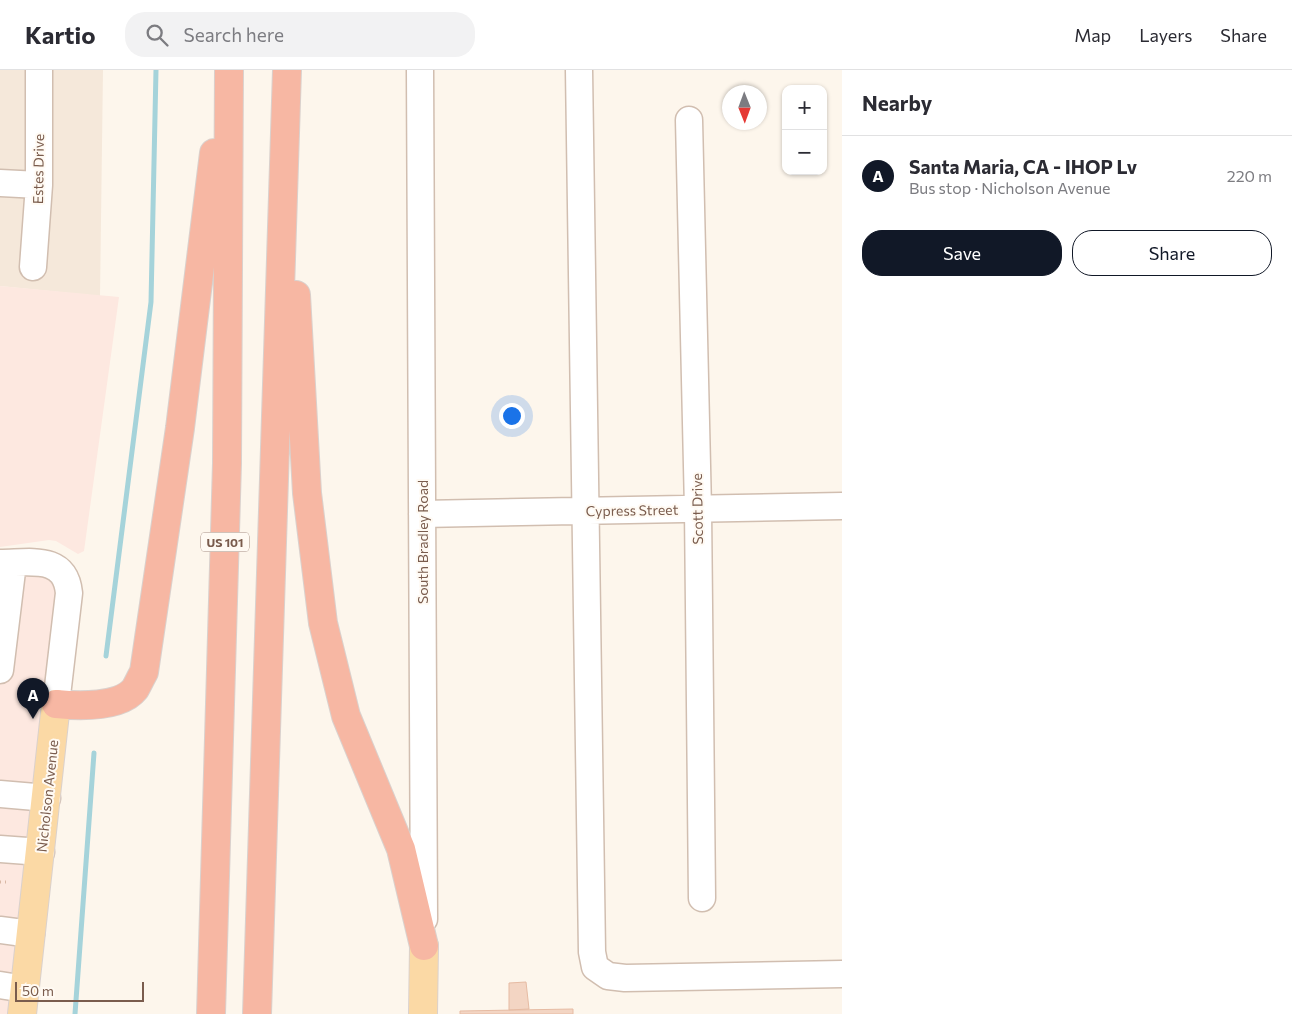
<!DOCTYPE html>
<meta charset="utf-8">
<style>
:root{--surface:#fff;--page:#f2f2f3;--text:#2b2b33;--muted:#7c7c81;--line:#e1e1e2;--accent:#111827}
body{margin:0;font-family:Commissioner,sans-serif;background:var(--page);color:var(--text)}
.controls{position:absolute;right:15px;top:15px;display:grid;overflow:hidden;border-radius:10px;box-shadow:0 1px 4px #0004}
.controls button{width:45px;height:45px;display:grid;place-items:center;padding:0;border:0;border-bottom:1px solid var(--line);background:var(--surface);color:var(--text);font:25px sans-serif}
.compass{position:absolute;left:722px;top:15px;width:45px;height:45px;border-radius:50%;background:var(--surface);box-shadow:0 1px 4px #0004;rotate:179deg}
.scale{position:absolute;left:15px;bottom:12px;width:129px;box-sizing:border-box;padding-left:5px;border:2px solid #7a5c4d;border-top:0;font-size:14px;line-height:18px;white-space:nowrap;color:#7a5c4d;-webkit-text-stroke:4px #fffaf3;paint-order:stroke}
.you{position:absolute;left:511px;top:345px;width:18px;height:18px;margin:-12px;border:4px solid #fff;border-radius:50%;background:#1a73e8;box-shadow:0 0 0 8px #1a73e833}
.badge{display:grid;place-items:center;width:32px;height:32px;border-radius:50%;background:var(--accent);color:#fff;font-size:16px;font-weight:700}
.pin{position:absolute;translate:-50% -41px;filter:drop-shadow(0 1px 2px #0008)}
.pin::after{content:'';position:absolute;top:26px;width:18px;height:15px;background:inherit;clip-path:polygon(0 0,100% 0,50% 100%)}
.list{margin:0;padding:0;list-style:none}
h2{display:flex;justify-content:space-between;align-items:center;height:65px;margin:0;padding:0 20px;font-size:21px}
h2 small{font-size:16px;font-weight:400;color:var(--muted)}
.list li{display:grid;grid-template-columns:32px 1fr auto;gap:15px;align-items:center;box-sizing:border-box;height:80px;padding:0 20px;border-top:1px solid var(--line)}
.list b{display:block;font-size:19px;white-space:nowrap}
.list p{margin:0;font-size:16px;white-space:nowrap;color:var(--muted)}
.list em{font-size:16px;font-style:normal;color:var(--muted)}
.actions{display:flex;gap:10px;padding:15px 20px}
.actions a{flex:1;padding:11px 0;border:1px solid var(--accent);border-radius:20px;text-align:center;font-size:18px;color:var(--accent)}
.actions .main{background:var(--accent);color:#fff}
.icon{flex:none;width:28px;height:28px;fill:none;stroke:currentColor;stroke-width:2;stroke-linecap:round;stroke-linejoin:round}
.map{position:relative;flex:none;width:842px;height:944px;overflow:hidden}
header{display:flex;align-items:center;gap:30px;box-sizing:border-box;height:70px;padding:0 25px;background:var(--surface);border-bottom:1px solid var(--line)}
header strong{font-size:24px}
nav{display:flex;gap:28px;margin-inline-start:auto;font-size:18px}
.search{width:350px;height:45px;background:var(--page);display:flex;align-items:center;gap:12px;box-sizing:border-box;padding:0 18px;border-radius:20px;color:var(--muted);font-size:19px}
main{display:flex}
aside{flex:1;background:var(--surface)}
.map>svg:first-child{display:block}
.residential{fill:#f5e8da}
.commercial{fill:#fde8e0}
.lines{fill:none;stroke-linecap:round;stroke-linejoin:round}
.stream{stroke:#a5d3da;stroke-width:5}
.building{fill:#f3d5c3;stroke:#e6bba3}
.minor-casing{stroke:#d1beb0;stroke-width:29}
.major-casing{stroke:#dad1cd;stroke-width:30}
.highway-casing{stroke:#dad1cd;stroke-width:30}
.path{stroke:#d9b8a5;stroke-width:3;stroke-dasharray:1 4;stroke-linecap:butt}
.minor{stroke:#fff;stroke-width:26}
.major{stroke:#fbd9a5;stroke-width:28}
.highway{stroke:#f7b7a3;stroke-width:28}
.labels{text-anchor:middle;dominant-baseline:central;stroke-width:4;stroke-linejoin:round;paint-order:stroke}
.shield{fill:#fffaf3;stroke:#a28b7f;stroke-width:1}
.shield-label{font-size:12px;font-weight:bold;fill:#7a5c4d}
.street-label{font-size:14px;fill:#7a5c4d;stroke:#fffaf3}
</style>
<header>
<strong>Kartio</strong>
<div class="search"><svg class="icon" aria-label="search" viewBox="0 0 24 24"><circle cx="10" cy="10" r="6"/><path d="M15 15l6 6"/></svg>Search here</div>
<nav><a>Map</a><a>Layers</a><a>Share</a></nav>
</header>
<main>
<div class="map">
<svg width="842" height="944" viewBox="0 0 842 944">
<rect width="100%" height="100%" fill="#fdf6ec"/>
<path class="residential" d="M0 0H103L100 226 0 216Z"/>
<path class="commercial" d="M0 216 119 227 84 481 78 484 56 471 49 470 0 477Z
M44 504 55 511 56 526 20 944H0V506Z"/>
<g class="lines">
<path class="stream" d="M106 586 151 232 156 0
M75 944 94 683"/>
</g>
<path class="building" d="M526 912 529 939 509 940V913Z
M573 939V944H460V941Z"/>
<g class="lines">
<defs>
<path id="minor" d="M420 0 424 849
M579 0 592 882 595 897 608 906 625 908 842 904
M689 50 698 439 702 828
M0 113 39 115
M33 197 39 115V0
M422 444 842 436
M0 493C30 493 65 484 69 523L56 634
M0 600 13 493
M0 724 47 728
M0 779 41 782
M0 860 31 864
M0 915 25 919"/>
<path id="major" d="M22 944 56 634
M423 944 424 876"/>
<path id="highway" d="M296 225 307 423 323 553 346 646 401 779 424 876
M56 634C77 636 120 638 135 619 138 614 141 607 144 602L180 358 214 83
M211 944 227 393 229 0
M257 944 287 0"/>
</defs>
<use href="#minor" class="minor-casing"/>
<use href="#major" class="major-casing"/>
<use href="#highway" class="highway-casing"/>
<path class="path" d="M0 812H9"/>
<use href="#minor" class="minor"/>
<use href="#major" class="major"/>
<use href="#highway" class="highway"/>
</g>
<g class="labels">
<rect class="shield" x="201" y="462.5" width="48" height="19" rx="4"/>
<g class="shield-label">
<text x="225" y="472">US 101</text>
</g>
<g class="street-label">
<text transform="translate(38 99) rotate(-89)">Estes Drive</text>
<text transform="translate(697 439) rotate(-91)">Scott Drive</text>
<text transform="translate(632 440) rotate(-1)">Cypress Street</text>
<text transform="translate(422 472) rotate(-90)">South Bradley Road</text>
<text transform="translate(47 726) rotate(-84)">Nicholson Avenue</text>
</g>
</g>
</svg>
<div class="controls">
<button>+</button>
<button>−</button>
</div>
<svg class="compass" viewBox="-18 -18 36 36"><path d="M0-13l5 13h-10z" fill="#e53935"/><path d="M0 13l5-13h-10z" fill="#7c7c81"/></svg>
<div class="scale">50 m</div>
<div class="you"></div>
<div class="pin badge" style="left:33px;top:649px">A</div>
</div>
<aside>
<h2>Nearby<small></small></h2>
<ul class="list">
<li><span class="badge">A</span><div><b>Santa Maria, CA - IHOP Lv</b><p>Bus stop · Nicholson Avenue</p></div><em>220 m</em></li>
</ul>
<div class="actions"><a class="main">Save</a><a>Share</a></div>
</aside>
</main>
